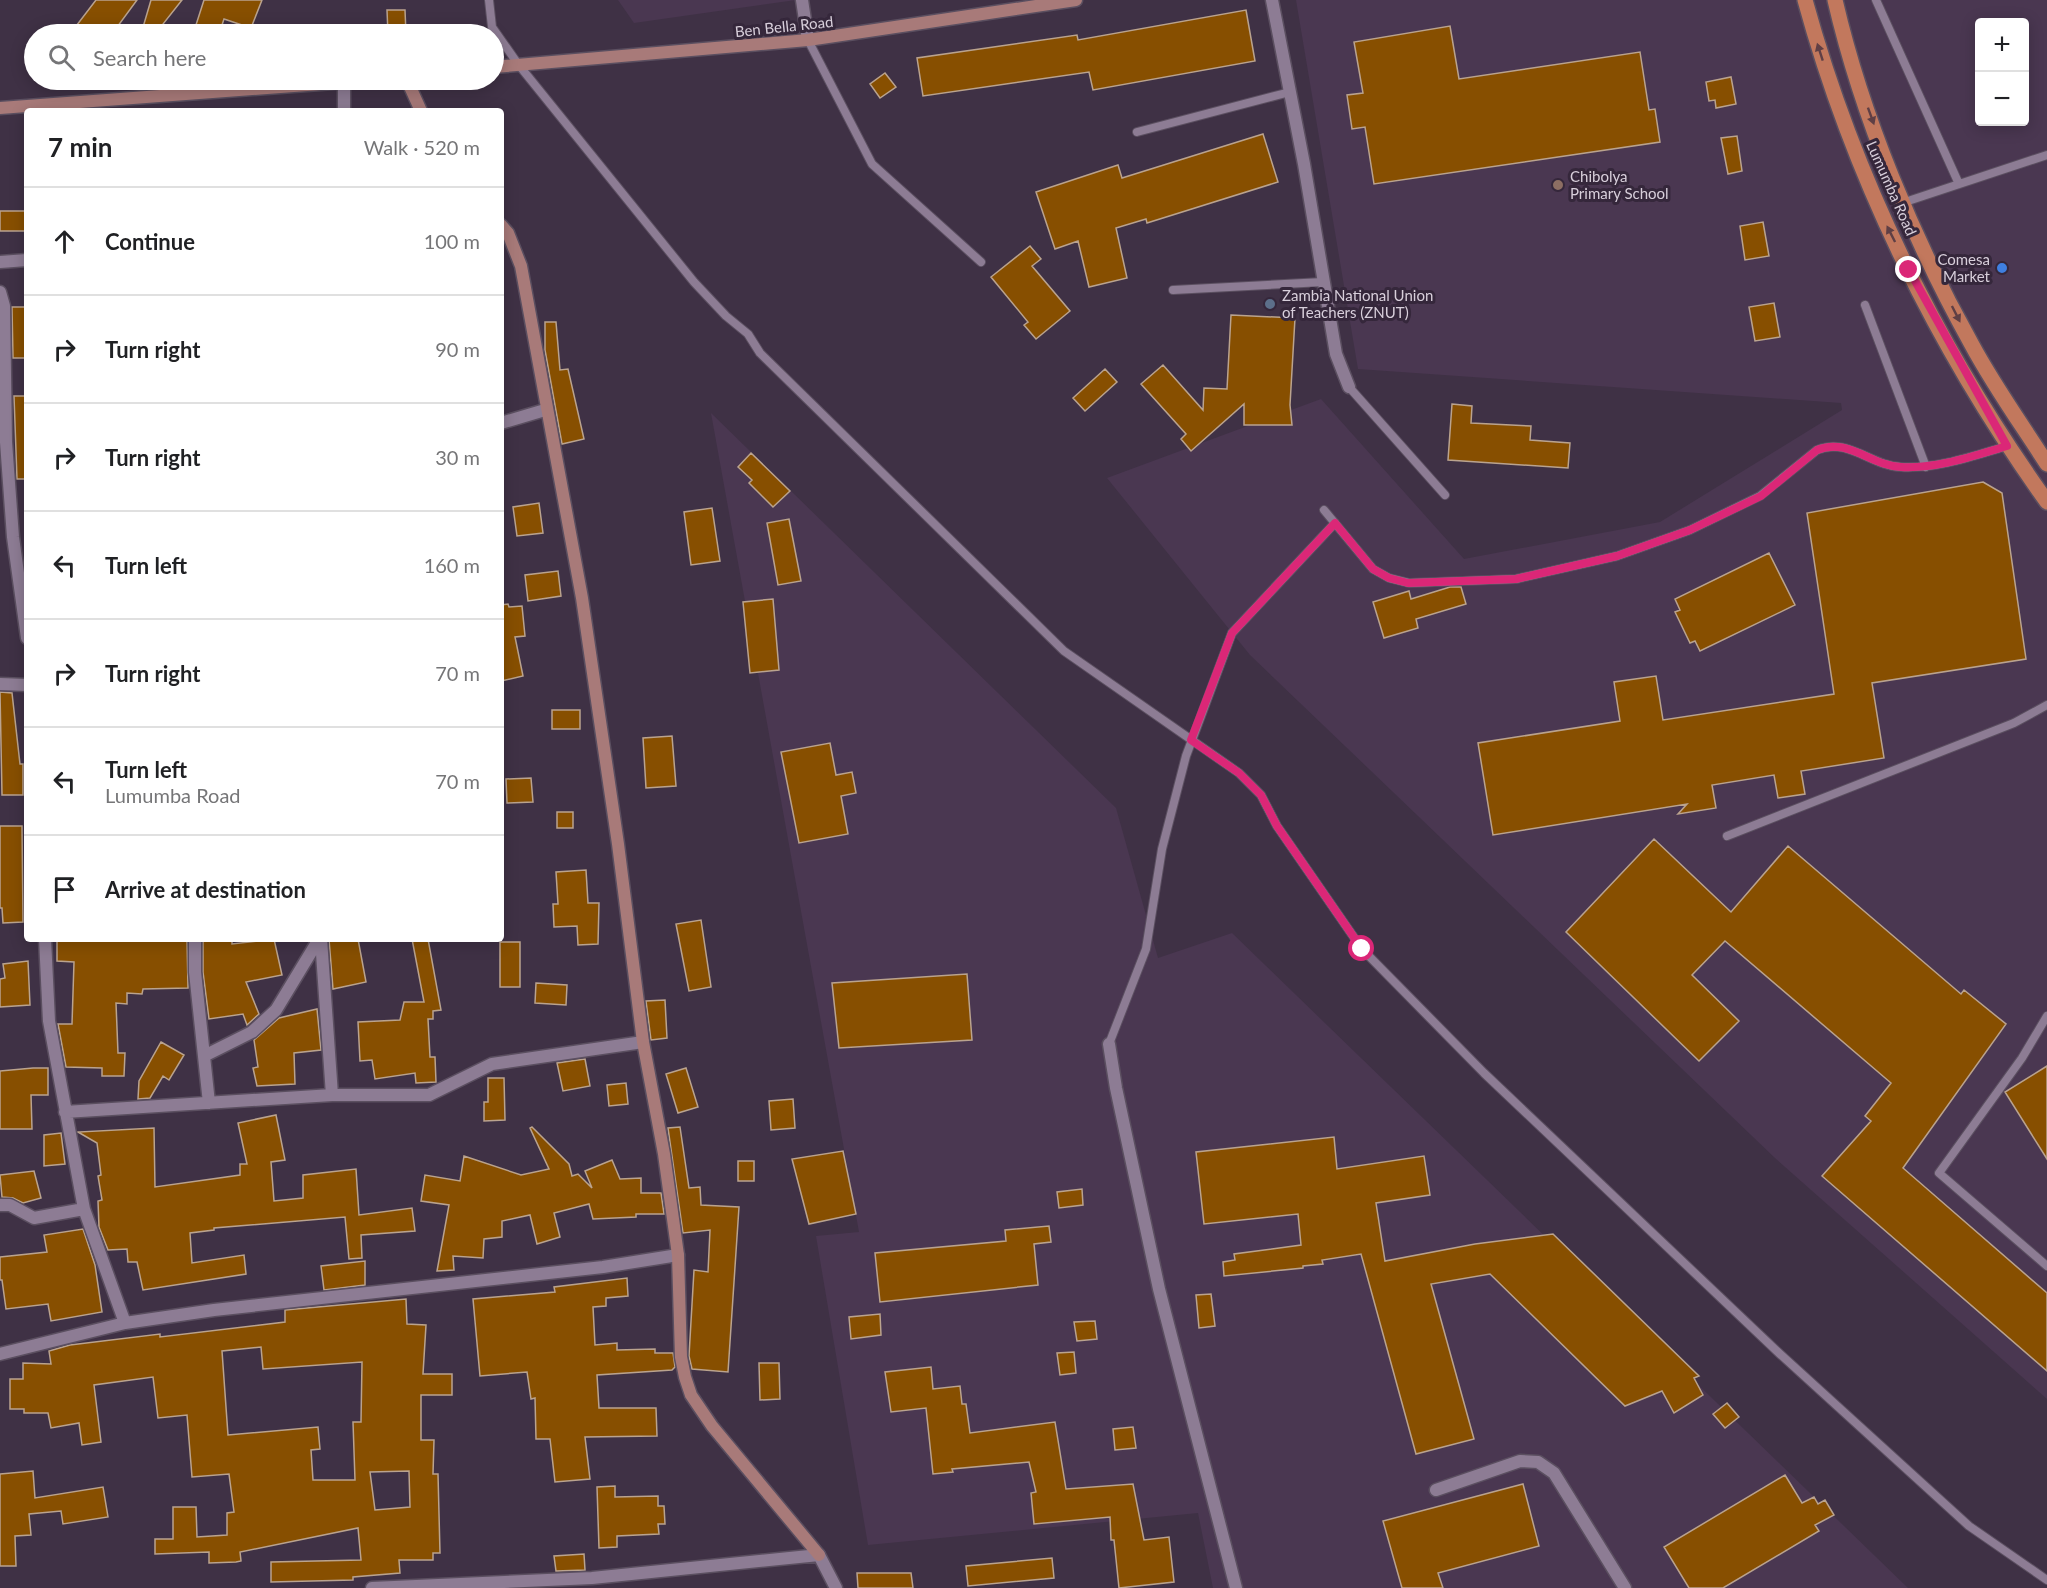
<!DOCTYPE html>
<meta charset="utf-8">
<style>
:root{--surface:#fff;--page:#f2f2f2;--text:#202124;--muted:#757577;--line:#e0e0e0}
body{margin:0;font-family:Lato,sans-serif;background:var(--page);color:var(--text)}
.controls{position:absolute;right:18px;top:18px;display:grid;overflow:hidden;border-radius:6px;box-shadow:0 3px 15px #0003}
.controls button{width:54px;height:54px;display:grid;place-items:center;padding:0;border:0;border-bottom:2px solid var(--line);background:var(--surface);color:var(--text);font:30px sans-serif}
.stop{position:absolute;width:18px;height:18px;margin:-14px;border:4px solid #db2777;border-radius:50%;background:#fff}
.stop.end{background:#db2777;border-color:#fff;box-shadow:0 2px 6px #0008}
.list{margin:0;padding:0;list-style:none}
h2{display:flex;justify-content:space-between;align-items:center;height:78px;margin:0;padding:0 24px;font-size:26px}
h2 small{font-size:20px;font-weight:400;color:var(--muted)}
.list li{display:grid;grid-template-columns:39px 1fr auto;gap:18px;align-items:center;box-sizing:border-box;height:108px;padding:0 24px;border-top:2px solid var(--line)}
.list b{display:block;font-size:22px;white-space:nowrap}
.list p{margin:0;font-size:20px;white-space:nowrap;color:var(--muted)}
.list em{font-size:20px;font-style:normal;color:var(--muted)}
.icon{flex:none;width:33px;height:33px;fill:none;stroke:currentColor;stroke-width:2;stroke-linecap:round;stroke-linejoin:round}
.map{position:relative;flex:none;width:2047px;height:1588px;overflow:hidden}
.search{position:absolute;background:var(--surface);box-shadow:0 3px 15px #0003;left:24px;top:24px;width:480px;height:66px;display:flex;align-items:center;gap:15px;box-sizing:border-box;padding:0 21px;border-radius:33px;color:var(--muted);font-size:22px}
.panel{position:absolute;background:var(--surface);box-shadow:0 3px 15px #0003;left:24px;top:108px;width:480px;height:834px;border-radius:6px}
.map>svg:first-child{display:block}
.built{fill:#4a3751;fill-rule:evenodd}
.building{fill:#874f00;stroke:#baa38e;stroke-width:1.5;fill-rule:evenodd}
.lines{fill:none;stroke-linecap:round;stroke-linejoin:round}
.lane-casing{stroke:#5b4f60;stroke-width:10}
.street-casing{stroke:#5b4f60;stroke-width:15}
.secondary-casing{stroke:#5b4f60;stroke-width:15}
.primary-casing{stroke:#5b4f60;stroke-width:18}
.lane{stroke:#8d7c94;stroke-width:8}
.street{stroke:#8d7c94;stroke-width:12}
.secondary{stroke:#a87a79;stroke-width:12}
.primary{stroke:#c2785d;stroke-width:15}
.oneway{fill:#5f3f45}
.route{stroke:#db2777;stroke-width:8}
.education-dot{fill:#8d6e63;stroke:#35273b;stroke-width:2}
.shop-dot{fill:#3f7fe0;stroke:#35273b;stroke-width:2}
.service-dot{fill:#5c6f8a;stroke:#35273b;stroke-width:2}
.labels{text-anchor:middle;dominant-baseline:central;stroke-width:6;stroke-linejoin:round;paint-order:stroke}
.street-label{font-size:15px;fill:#d8cfdb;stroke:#35273b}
.poi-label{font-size:15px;fill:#d8cfdb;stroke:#35273b;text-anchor:start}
</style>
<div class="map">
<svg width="2047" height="1588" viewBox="0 0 2047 1588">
<rect width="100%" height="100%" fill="#3f3145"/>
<path class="built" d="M618 0H796L634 23Z
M1296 0H2047V1399L1775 1158 1250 655 1107 478 1321 399 1464 559 1660 522 1842 410 1841 403 1358 369ZM1980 22H2024V122H1980Z
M711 413 1116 808 1158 958 1232 933 1908 1588H1213L1198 1513 868 1545 816 1236 859 1232Z"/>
<path class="building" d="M96 0H137L112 34H70Z
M151 0H182L163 24 160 34H141Z
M204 0H262L251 28 224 19 219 34 195 28Z
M387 10H405L406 34H388Z
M1246 10 1255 61 1093 90 1089 72 923 96 917 58 1077 35 1078 40Z
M1450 26 1459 79 1640 52 1649 110 1655 109 1660 142 1374 184 1365 127 1352 129 1347 95 1363 93 1354 42Z
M885 73 896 87 880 98 870 84Z
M1731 77 1736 104 1716 108 1715 100 1709 101 1706 82Z
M1263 134 1278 182 1147 223 1146 219 1116 228 1127 278 1089 287 1078 241 1055 249 1036 192 1118 165 1122 178Z
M1737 136 1742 171 1728 174 1721 138Z
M0 211H27V231H0Z
M1763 222 1769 256 1745 260 1740 226Z
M1030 246 1041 259 1032 266 1070 311 1036 339 1024 325 1028 322 991 277Z
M1774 303 1780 337 1755 341 1749 307Z
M12 307H27V358H13Z
M1231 315 1295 318 1290 405 1292 425H1244V404L1191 451 1181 439 1186 434 1141 384 1163 365 1203 410 1204 388 1227 389Z
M545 322H556L560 370 568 369 584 439 562 444 545 350Z
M1105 369 1117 382 1085 411 1073 398Z
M14 396H27V479H17Z
M1452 404 1472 406 1471 423 1531 426 1530 440 1570 443 1568 468 1448 460Z
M751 453 790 491 773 507 749 483 752 480 738 467Z
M1983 482 2002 493 2026 659 1872 683 1884 758 1801 771 1805 794 1778 798 1774 775 1712 785 1716 808 1678 814 1687 804 1493 835 1478 743 1620 721 1614 682 1656 676 1663 720 1834 694 1807 513Z
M539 503 543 533 517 536 513 507Z
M712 508 720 561 691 565 684 512Z
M789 519 801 581 778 585 767 523Z
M1769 553 1795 605 1700 651 1695 641 1690 643 1675 612 1680 610 1675 599Z
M558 571 561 596 528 601 525 575Z
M1450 587H1461L1466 604 1416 619 1418 628 1384 638 1373 602 1409 591 1411 599Z
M773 599 779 670 750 673 743 602Z
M508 604 509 607 522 606 525 636 515 637 523 676 501 681V605Z
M0 692 12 693 20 764H23V795H2Z
M552 710H580V729H552Z
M672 736 676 786 646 788 643 738Z
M830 743 836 775 852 772 856 793 841 796 848 834 799 843 781 752Z
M531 778 533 802 507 803 506 779Z
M557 812H573V828H557Z
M0 826H22L23 922 3 923 2 908H0Z
M1654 839 1731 912 1788 846 1961 994 1964 990 2006 1024 1903 1168 2047 1293V1371L1822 1176 1871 1121 1865 1116 1891 1083 1725 941 1692 975 1739 1021 1699 1061 1566 932Z
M586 870 588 903H599L598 944 578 945 577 926 554 927 553 904H558L556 872Z
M701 920 711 987 689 991 676 924Z
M187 939 188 988 143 989 142 994 127 993V1004L116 1003 118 1053H125L124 1076H102V1068L66 1067 58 1024H72L74 962 57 961V940Z
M203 939H232V944L274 939 282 975 246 982 259 1014 247 1025 243 1014 209 1019 203 972Z
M329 939H358L366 982 333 989Z
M412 939H428L441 1010 433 1011V1019H428L430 1057H435L436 1082 416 1083 415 1073 375 1079 372 1060 360 1061 358 1022 400 1020 404 1002H424Z
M500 942H520V987H500Z
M28 961 30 1005 0 1007V979L5 978 3 964Z
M967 974 972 1040 839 1048 832 983Z
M536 983 567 985 566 1005 535 1003Z
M665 1000 667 1038 651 1040 646 1001Z
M317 1009 321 1050 294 1053 295 1084 257 1086 253 1068 258 1067 254 1040 279 1018Z
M161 1042 184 1055 169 1080 163 1076 150 1098 138 1099 139 1081Z
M585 1059 590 1086 563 1091 557 1063Z
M2047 1066V1159L2005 1092Z
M33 1068H48V1095H31L32 1129H0V1071Z
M686 1068 698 1107 678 1113 666 1074Z
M488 1078H504L505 1120 484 1121V1102H488Z
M626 1083 628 1104 609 1106 607 1085Z
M793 1099 795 1128 771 1130 769 1101Z
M276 1115 285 1160 271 1162 274 1201 303 1198V1175L356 1169 359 1215 412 1208 415 1231 361 1235 362 1258 349 1259 345 1217 214 1228V1230L190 1233 192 1263 244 1255 246 1274 143 1290 137 1262H128L127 1249 108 1250 99 1227 98 1201 102 1200 98 1176 101 1175 97 1143 78 1132 154 1128 155 1187 240 1175V1164H247L238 1123Z
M532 1127 569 1164 572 1176 578 1174 592 1188 585 1171 612 1160 620 1179 641 1178V1193H661L664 1214H636V1217L593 1219 589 1204 554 1213 560 1237 537 1244 530 1215 502 1221V1237L484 1239 483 1258 453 1256 454 1270 437 1271 449 1205 421 1201 425 1175 460 1181 464 1156 521 1175 549 1169 530 1128Z
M680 1127 689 1188 700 1187 701 1205 739 1207 728 1372 692 1369 689 1356 694 1270 708 1272 710 1230 683 1233 668 1128Z
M61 1133 65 1164 44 1166V1135Z
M1334 1137 1337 1169 1424 1156 1430 1195 1376 1203 1385 1261 1475 1244 1553 1234 1699 1376 1694 1378 1703 1395 1674 1413 1662 1391 1625 1406 1490 1274 1431 1284 1474 1439 1416 1454 1361 1254 1322 1260 1323 1264 1303 1266V1268L1224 1276 1223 1262 1235 1260 1234 1254 1301 1245 1298 1214 1204 1224 1196 1152Z
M843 1151 856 1214 809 1224 792 1159Z
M738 1161H754V1181H738Z
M34 1171 41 1198 23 1203 13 1198 2 1197 0 1175Z
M1082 1189 1083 1205 1059 1208 1057 1192Z
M1049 1226 1051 1242 1034 1244 1038 1285 880 1302 875 1253 1006 1241 1005 1230Z
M83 1229 95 1265 102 1312 51 1321 48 1304 6 1309 2 1280H0V1257L47 1252 44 1235Z
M365 1261V1285L324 1290 321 1266Z
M627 1278 628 1296 606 1298V1306L593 1307 595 1345 617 1343V1350L655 1349V1353H673L675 1367 672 1370 597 1375 599 1408H656L657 1436 585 1437 590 1479 555 1482 550 1439H536L535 1398 531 1399 527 1372 480 1376 473 1299 555 1292 554 1287Z
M1211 1294 1215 1326 1199 1328 1196 1295Z
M406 1299 407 1324 426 1325 423 1374H452V1395H421V1440H434L433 1474H438L440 1553H433V1560H399L400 1573 353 1577V1580L271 1582V1562L361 1560 358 1528 240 1552 241 1561 236 1562 209 1563V1552L155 1554V1539H173V1507H196L197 1537 227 1535V1513L234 1512 229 1474 192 1477 187 1415 158 1418 153 1377 94 1385 101 1442 82 1445 79 1423 51 1428 48 1413H24V1409H10V1379H23V1363L51 1364 49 1351 70 1345 160 1334V1337L285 1322V1310ZM261 1347 263 1369 362 1362 361 1422H353L355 1480H313L311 1450 320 1449 318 1427 228 1435 222 1351ZM409 1471 410 1507 375 1510 370 1472Z
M880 1314 881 1335 851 1339 849 1317Z
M1095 1321 1097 1339 1077 1341 1074 1322Z
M1074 1352 1076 1373 1060 1375 1057 1353Z
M759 1363H779L780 1399 760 1400Z
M931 1367 933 1389 960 1386 962 1404H966L970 1433 1055 1422 1066 1489 1133 1484 1144 1540 1169 1537 1174 1582 1119 1588 1114 1540H1111L1110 1517 1034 1524 1031 1493 1036 1492 1029 1462 952 1469 953 1472 933 1474 926 1408 891 1412 885 1372Z
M1727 1403 1739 1417 1725 1428 1713 1414Z
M1133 1427 1136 1448 1115 1450 1113 1429Z
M33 1471 35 1498 103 1487 108 1517 63 1524 61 1511 29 1514 31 1535 15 1536 16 1566H0V1474Z
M1785 1475 1802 1503 1814 1497 1818 1504 1825 1500 1834 1515 1815 1525 1819 1531 1723 1588H1689L1664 1547Z
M1523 1484 1539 1546 1438 1573 1443 1588H1402L1383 1521Z
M615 1486V1497L658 1496V1506H664L665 1524H658L659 1534 617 1536V1547L599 1548 597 1487Z
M584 1554 585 1570 556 1571 554 1556Z
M1052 1558 1054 1578 968 1586 966 1566Z
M857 1573H911L913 1588H858Z"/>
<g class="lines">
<defs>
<path id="lane" d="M489 0 492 27 518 64 694 282 726 316 748 334 760 353 1064 651 1239 773 1261 795 1277 826 1362 949 1484 1073 1780 1354 1969 1526 2047 1580
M1876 0 1959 184
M808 40 872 164 981 262
M1137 132 1290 92
M1902 203 2047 155
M1173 290 1323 282
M1865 305 1926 467
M1349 387 1445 495
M1324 510 1373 569 1389 578 1409 583 1516 579 1617 556 1690 530 1760 496 1817 450C1848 437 1871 466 1901 467 1937 469 1973 456 2007 446
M1727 836 2014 723 2047 705
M2047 1016 2022 1058 1939 1173 2047 1266
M1109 1044 1146 949 1162 849 1186 756 1232 633 1335 523"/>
<path id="street" d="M802 0 808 40
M1272 0 1304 164 1336 354 1349 387
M344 111V83
M0 262 27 260
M0 292 4 306 6 442 13 537 27 638
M501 423 545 410
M0 684 27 685
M45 939 49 1021 84 1209 125 1323
M195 939V972L209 1103
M321 939 332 1095
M1109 1044 1116 1088 1159 1289 1236 1588
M204 1056 252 1032 276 1010 319 939
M65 1112 332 1095H429L492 1064 643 1042
M0 1205H10L34 1218 84 1209
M0 1354 125 1323 214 1310 603 1267 678 1255
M1436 1490 1520 1461 1538 1462 1554 1473 1625 1588
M372 1588 592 1578 819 1555 836 1588"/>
<path id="secondary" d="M494 67 808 40 1076 0
M407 80 421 111
M0 108 374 80
M501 225 508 233 521 266 582 598 618 844 643 1042 664 1154 678 1255 681 1357 685 1377 691 1395 712 1426 819 1555"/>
<path id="primary" d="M1805 0C1854 179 1939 351 2047 502
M1835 0C1862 117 1914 241 1972 345 1994 386 2022 425 2047 464"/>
</defs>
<use href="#lane" class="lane-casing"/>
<use href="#street" class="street-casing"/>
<use href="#secondary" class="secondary-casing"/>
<use href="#primary" class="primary-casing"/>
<use href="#lane" class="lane"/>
<use href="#street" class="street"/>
<use href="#secondary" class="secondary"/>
<use href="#primary" class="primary"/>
</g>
<defs><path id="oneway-solid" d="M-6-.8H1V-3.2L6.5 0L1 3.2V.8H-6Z" transform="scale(1.5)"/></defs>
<g class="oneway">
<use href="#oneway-solid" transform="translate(1820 52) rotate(-108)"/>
<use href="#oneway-solid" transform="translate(1871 116) rotate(70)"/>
<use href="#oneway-solid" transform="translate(1891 234) rotate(-117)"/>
<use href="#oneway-solid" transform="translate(1956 314) rotate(63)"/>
</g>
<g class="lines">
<path class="route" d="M1362 949 1277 826 1261 795 1239 773 1191 740 1232 633 1335 523 1373 569 1389 578 1408 583 1516 579 1617 556 1690 530 1761 496 1817 450C1848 437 1871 466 1901 467 1937 469 1973 456 2007 446L1909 270"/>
</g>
<circle class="education-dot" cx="1558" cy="185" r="6"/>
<circle class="shop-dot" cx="2002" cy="268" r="6"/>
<circle class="service-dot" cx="1270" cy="304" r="6"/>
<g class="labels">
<g class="street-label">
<text transform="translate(784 26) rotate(-6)">Ben Bella Road</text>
<text transform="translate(1892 188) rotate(66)">Lumumba Road</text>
</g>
<g class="poi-label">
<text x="1570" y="176">Chibolya<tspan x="1570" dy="17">Primary School</tspan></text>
<text x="1990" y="259" text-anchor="end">Comesa<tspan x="1990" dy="17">Market</tspan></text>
<text x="1282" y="295">Zambia National Union<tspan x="1282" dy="17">of Teachers (ZNUT)</tspan></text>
</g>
</g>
</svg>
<div class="controls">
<button>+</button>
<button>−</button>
</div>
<div class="stop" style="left:1362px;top:949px"></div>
<div class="stop end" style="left:1909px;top:270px"></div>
<div class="search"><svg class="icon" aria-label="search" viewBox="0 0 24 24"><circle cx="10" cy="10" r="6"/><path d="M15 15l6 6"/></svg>Search here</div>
<section class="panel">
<h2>7 min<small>Walk · 520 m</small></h2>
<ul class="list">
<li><svg class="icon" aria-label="ahead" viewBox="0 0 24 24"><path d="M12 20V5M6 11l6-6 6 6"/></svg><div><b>Continue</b></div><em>100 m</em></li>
<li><svg class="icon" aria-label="right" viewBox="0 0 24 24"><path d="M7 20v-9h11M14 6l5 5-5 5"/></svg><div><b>Turn right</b></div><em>90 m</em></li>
<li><svg class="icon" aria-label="right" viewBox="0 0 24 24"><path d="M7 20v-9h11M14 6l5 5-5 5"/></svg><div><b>Turn right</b></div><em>30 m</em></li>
<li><svg class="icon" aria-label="left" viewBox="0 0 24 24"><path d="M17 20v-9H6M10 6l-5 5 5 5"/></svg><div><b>Turn left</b></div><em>160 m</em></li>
<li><svg class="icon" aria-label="right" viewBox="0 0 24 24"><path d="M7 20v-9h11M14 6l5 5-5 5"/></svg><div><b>Turn right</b></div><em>70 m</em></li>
<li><svg class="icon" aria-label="left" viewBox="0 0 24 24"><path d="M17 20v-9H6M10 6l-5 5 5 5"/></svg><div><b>Turn left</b><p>Lumumba Road</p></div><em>70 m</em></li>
<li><svg class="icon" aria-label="arrive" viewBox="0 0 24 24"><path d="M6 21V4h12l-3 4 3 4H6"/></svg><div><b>Arrive at destination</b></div></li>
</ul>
</section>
</div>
